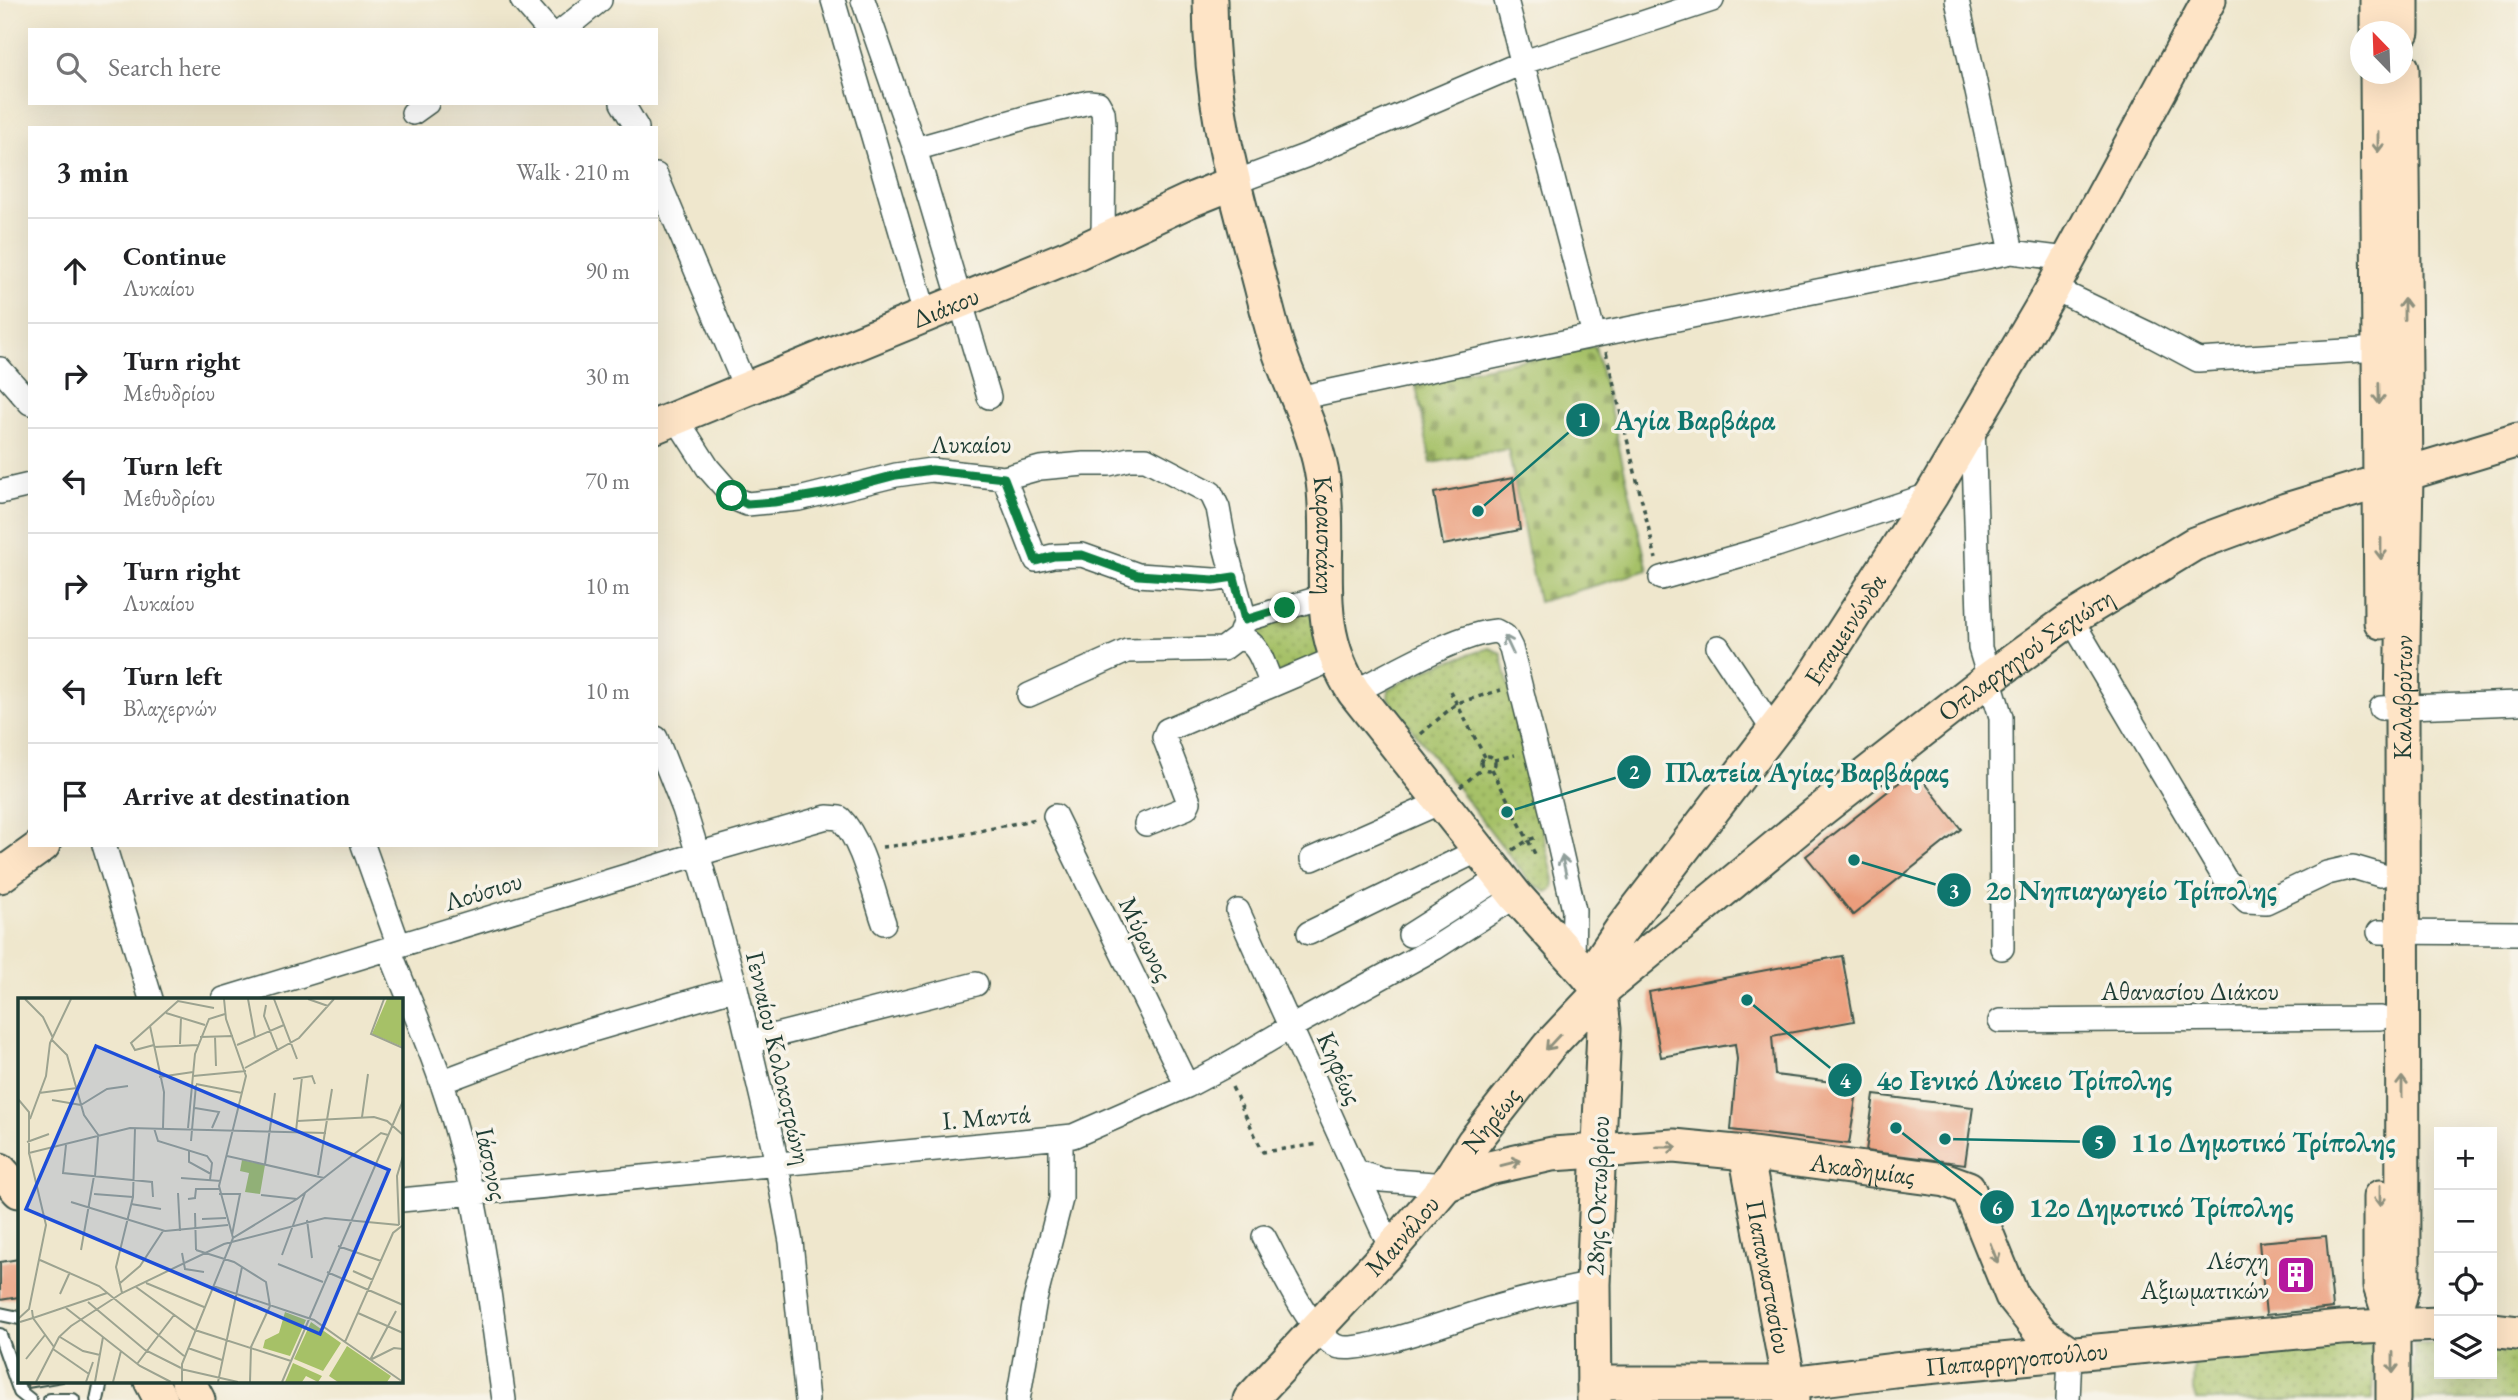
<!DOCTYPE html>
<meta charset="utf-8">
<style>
:root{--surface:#fff;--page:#f6f6f6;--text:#202124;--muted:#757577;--line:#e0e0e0}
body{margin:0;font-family:"EB Garamond",serif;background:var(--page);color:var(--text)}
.controls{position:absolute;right:21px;bottom:21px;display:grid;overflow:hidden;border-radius:0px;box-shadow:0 7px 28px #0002}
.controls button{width:63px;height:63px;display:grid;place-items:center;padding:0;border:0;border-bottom:2px solid var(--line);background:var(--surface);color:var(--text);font:35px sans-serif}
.compass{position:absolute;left:2350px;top:21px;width:63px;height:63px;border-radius:50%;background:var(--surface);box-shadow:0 7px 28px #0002;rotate:337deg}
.stop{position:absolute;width:21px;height:21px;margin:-16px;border:5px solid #0b8043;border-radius:50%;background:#fff}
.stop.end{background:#0b8043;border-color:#fff;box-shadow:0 2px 7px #0008}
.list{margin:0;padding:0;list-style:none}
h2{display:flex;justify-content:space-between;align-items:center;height:91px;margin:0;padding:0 28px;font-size:30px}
h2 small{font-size:23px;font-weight:400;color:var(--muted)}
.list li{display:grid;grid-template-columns:46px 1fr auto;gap:21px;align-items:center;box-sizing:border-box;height:105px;padding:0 28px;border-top:2px solid var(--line)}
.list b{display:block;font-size:26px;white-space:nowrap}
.list p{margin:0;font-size:23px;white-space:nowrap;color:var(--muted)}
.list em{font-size:23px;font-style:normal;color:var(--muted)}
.icon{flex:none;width:38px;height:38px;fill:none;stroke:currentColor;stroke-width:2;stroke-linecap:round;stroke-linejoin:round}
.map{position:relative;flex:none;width:2518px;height:1400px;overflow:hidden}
.search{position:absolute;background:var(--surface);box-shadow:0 7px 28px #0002;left:28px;top:28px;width:630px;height:77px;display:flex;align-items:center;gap:18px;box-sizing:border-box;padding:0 24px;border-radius:0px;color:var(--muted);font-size:26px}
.panel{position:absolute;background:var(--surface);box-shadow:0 7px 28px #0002;left:28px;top:126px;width:630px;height:721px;border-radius:0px}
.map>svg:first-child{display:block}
.cemetery{fill:url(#cemetery-stones);stroke:#627f4e;stroke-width:2}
.park{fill:url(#park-dots);stroke:#627f4e;stroke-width:2}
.building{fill:#eb9d7c}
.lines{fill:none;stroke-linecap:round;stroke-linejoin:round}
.lane-casing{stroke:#3e564b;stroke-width:16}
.street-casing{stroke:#3e564b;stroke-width:26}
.secondary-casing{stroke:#3e564b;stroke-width:37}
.path{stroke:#3e564b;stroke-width:3.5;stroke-dasharray:5 5;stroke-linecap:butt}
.lane{stroke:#fff;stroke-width:12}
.street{stroke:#fff;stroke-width:23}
.secondary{stroke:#fee4c6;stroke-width:33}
.oneway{stroke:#8e907d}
.oneway2{stroke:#8f9e9a}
.route{stroke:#0b8043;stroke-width:9}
.labels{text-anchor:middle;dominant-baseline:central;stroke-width:7;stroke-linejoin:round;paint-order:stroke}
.street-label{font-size:26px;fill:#1f3d34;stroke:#f7f3e8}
.poi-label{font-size:26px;fill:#1f3d34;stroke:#f7f3e8;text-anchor:end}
.inset-road{fill:none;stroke:#9ca390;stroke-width:2}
.view{fill:#1d4ed8;fill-opacity:0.15;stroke:#1d4ed8;stroke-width:3.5}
.inset-edge{fill:none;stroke:#1f3d34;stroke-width:3.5}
.leader{fill:none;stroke:#0f766e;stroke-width:2.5}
.callout-dot{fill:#0f766e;stroke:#f7f3e8;stroke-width:2.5}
.mark-label{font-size:21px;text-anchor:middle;font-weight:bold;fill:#fff}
.callout-label{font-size:28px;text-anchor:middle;font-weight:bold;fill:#0f766e;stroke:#f7f3e8;stroke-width:7;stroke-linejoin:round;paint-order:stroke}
</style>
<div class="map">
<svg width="2518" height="1400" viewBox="0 0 2518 1400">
<defs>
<pattern id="cemetery-stones" width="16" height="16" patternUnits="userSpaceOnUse" patternTransform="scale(1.75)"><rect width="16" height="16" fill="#a6c167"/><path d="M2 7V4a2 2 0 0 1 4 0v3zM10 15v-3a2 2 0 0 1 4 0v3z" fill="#879e56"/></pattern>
<pattern id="park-dots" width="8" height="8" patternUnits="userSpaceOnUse" patternTransform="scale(1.75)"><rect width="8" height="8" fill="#a6c167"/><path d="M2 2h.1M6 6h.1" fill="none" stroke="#879e56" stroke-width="1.8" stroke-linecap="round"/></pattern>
</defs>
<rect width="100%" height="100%" fill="#f7f3e8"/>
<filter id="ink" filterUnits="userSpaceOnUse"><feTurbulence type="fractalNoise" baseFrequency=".0143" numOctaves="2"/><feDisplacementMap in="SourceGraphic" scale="14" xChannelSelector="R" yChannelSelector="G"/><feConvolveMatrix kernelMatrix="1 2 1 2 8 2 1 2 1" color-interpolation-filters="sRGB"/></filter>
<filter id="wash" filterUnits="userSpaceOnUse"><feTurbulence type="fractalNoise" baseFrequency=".00686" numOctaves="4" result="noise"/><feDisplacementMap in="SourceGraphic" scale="28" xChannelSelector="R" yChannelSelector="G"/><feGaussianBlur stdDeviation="1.57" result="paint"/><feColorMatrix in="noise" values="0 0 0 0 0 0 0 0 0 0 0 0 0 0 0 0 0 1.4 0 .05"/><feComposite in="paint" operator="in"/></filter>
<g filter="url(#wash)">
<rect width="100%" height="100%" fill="#efe7cd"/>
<path class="cemetery" d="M1595 346 1648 570 1538 602 1508 449 1431 463 1415 381Z"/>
<path class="park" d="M1306 610 1314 617 1322 656 1275 674 1256 634 1259 628 1293 612Z
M1489 648 1501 653 1554 879 1553 889 1547 892 1530 882 1388 698 1389 689 1434 666Z
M2361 1333 2373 1344V1400H2196L2193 1390 2194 1352Z
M2415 1344H2439V1374H2492V1349L2518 1351V1400H2411Z"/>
<g id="blocks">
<path class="building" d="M1513 478 1520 530 1443 545 1434 493Z
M1915 770 1961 829 1853 915 1806 856Z
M1842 956 1854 1021 1772 1036 1775 1075 1858 1085 1849 1144 1731 1130 1737 1059 1735 1044 1661 1057 1649 992Z
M1874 1095 1973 1107 1965 1164 1866 1151Z
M2326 1236 2333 1308 2266 1315 2259 1242Z
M19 1259V1297L0 1300V1262Z
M26 1381H63V1382L28 1388Z"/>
</g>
</g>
<g filter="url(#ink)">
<use href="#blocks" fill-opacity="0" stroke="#3e564b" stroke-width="2"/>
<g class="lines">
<defs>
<path id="lane" d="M0 1314 19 1318
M0 1335 20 1392 30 1400
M50 1400H73
M97 1400 101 1381"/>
<path id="street" d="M522 0 548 30
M833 0 926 317
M863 0 915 149 989 397
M1506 0 1594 335
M1957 0 2012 252
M563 30 600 0
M622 103 637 128
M413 113 427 103
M915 149 1031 116 1089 102 1098 103 1103 112 1104 124 1103 241
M656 175 746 389
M1233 183 1305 156 1524 62 1712 0
M2053 288 2149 334 2198 360 2379 349
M0 369 30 403
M1298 398 1602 334 2012 252 2067 259
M676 418 708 468 735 499 747 504 799 499 896 475 931 470 1004 478 1040 468 1084 464H1109L1129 459H1146L1211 493 1218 508 1225 546 1245 620
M1973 425 1980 648 2001 717 2002 948
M1004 478 1036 560 1053 556 1082 555 1138 575 1214 580 1234 577
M0 492 30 485
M1661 578 1777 545 1932 494
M2071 619 2225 879 2247 901 2266 902 2327 873 2353 867 2380 875
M1239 637C1260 642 1264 667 1272 685
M1718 647 1773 730
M1354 692C1391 674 1457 634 1496 631L1505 636 1511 648 1553 818 1574 910 1573 957
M1029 695 1127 651 1223 649 1239 637 1245 620 1326 596
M2381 708 2518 703
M656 738 684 809 698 854 736 988 773 1145 791 1242 807 1400
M1055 816 1187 1086
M1146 824 1186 808 1189 802 1164 737 1167 730 1336 658
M104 845 151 999
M363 845 399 946
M1312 859 1441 802
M1238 911 1391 1249
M2379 932 2518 933
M1309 933 1479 850
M1410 935 1501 877
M389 949C411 1005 436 1060 453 1118 480 1209 491 1306 504 1400
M224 999 698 854 827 817 840 818C863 841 873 892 884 923
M2000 1021 2380 1018
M749 1042 976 984
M441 1082 531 1048 736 988
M1357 1172 1382 1180 1446 1185
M401 1200 1073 1136 1187 1086 1223 1067 1291 1027 1435 948 1516 896
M1264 1237C1279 1265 1308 1329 1334 1345 1355 1358 1461 1317 1489 1309 1523 1299 1558 1291 1593 1284
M1018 1400 1035 1300 1061 1199V1138
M2068 1400 2070 1353"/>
<g id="secondary">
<path id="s1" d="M1210 0C1210 95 1229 169 1254 260 1263 290 1269 322 1279 351 1294 395 1317 435 1323 481 1333 557 1309 624 1354 692L1516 896 1589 977 1600 992 1604 1029 1593 1284 1594 1400"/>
<path d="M2377 0V32"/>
<path d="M2402 0V32"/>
<path d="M2377 74 2381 622"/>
<path id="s2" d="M656 426 1070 256 1188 201 1233 183"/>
<path d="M0 876 43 845"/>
<path id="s3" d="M1589 977 1621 930 1811 682 1932 494 2053 288 2209 0"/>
<path id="s4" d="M1746 1153 1792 1400"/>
<path d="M0 1170 19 1191"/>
<path id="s5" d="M1446 1185 1473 1143 1549 1046 1600 992 1817 813 1988 679 2071 619 2194 544 2286 510 2518 440"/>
<path d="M2380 1197V1286L2393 1325"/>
<path d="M2492 1330 2518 1333"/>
<path d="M151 1381 161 1400"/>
<path d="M188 1381 198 1400"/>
<path id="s6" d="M1594 1383H1789L1894 1370 2341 1328 2439 1324"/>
<path id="s7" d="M1250 1400 1391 1249 1446 1185 1489 1168 1552 1154 1674 1146 1746 1153 1946 1180 1968 1188 2012 1296 2042 1334 2070 1353"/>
<path id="s8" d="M2393 1400V1325L2403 1284 2402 706 2406 475 2402 68"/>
</g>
</defs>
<use href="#lane" class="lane-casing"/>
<use href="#street" class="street-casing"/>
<use href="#secondary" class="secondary-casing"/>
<path class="path" d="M1606 352 1656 559
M1450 691 1485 757
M1421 734 1457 703 1501 690
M1481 763a7 7 0 1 1 14 0a7 7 0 1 1-14 0Z
M1494 760 1515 755
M1492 769 1535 854
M1460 787 1483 768
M882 847 928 842 1036 819
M1513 850 1528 840 1537 837
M1232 1087 1263 1152 1319 1144"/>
<use href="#lane" class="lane"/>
<use href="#street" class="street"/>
<use href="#secondary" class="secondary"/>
</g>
<defs><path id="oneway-shaft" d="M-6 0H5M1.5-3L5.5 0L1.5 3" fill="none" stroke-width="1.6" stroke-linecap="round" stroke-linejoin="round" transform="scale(1.75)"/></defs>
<g class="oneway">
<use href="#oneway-shaft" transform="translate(2378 142) rotate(90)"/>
<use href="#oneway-shaft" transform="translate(2404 309) rotate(-90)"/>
<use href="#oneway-shaft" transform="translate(2379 394) rotate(89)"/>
<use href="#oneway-shaft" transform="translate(2381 549) rotate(90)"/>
<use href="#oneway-shaft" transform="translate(1553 1042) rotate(133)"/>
<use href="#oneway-shaft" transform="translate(2402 1087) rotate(-90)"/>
<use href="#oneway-shaft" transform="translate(1667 1147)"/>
<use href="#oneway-shaft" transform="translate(1511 1163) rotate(-14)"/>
<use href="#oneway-shaft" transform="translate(2380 1196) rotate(90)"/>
<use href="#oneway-shaft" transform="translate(1994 1253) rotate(69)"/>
<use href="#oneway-shaft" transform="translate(2393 1363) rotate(90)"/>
</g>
<g class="oneway2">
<use href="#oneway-shaft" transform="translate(1509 645) rotate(-115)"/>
<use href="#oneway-shaft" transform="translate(1564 866) rotate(-103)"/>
</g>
</g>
<g class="lines" filter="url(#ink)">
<path class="route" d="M732 496 747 504 774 502 828 493 896 475 932 470 1004 478 1036 561 1054 556 1082 555 1138 575 1214 580 1234 577 1245 620 1285 608"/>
</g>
<defs>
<symbol id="building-square" viewBox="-11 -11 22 22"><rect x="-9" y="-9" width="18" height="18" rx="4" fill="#b5179e" stroke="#f7f3e8"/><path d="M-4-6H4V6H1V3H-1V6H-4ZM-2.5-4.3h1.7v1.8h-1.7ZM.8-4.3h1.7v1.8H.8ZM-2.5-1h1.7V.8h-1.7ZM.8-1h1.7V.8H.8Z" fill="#fff"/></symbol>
</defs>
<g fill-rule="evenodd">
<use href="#building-square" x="2274" y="1253" width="44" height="44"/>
</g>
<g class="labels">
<g class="street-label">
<text stroke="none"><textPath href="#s2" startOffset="313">Διάκου</textPath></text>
<text x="971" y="444">Λυκαίου</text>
<text stroke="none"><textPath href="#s1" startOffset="551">Καραισκάκη</textPath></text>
<text stroke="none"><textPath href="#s3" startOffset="432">Επαμεινώνδα</textPath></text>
<text stroke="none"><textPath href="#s5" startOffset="791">Οπλαρχηγού Σεχιώτη</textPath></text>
<text stroke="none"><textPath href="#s8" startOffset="704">Καλαβρύτων</textPath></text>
<text transform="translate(483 891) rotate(-17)">Λούσιου</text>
<text transform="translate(1146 939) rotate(64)">Μύρωνος</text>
<text x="2190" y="991">Αθανασίου Διάκου</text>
<text transform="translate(779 1058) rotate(77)">Γενναίου Κολοκοτρώνη</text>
<text transform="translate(1340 1068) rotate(66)">Κηφέως</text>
<text transform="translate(986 1117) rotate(-5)">Ι. Μαντά</text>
<text stroke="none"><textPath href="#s5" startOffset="79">Νηρέως</textPath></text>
<text transform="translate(492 1164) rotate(78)">Ιάσονος</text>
<text stroke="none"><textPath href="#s7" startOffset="714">Ακαδημίας</textPath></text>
<text transform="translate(1597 1196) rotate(-88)">28ης Οκτωβρίου</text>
<text stroke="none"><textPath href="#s7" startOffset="224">Μαινάλου</textPath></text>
<text stroke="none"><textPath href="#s4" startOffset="126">Παπαναστασίου</textPath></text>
<text stroke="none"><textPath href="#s6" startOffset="424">Παπαρρηγοπούλου</textPath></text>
</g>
<g class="poi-label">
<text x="2269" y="1260">Λέσχη<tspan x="2269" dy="30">Αξιωματικών</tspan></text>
</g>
</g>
<g transform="translate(18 998)">
<rect width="385" height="385" fill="#efe7cd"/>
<path d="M224 162 247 167 242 196 227 194 231 175 222 173Z" fill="#a6c167"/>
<path d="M267 314 288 322 272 358 245 350 247 342 261 335ZM293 324 323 345 305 373 276 361ZM329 348 373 378 369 384H320L311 378ZM275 365 304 378 300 384 288 378 284 384H267Z" fill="#a6c167"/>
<path d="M369 1H385V49L354 36Z" fill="#a6c167"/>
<path class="inset-road" d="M7 1 25 19 35 40M206 1 208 21 228 78 201 188 215 240M230 1 237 39M256 1 279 61M290 1 310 8M366 1 353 36 385 50M248 7 246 18 260 53M148 15 187 27M132 28 146 94 145 130M182 39 215 38M197 39 198 68M34 42 49 57 66 117 81 138M162 46 163 19M136 47 117 52 113 45 160 3 196 10M219 47 266 27M136 49 180 47M227 70 281 40 316 1M175 78 228 73M141 79 175 74M275 81 294 78 297 86M178 86 224 95M21 95 59 90M0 101 11 114V155L112 130 308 135M34 102 63 107M63 107 89 91 110 88M177 110 201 114 194 130M344 119 350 76M12 121 28 78 32 45 53 1M279 123 356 119 369 123 385 137M136 130 140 143 189 158 194 165 192 182M170 130 177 56 191 21 207 16M278 133 284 79M173 143 178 87M9 144 31 136M48 147 45 175 134 184 135 199M171 153V164L193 176M209 158 306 180M247 166 257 95M300 177 314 91M77 178 80 139M163 180 203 183M160 195 162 233M76 196 115 199M201 196H222L214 237M243 197 279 201M170 201 177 200 178 191H201M53 204 147 233 210 227M113 206 143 211M177 215 178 252M184 221 208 220M289 222 294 260M381 227 379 178 385 158M320 248 363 263M63 252 76 178M178 252 216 264 248 284 252 308 233 349 232 384M164 255 167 271 186 274M264 257 287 195M22 262 81 288 166 358M260 266 305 284M335 273 355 282M309 274 385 307M128 285 186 309M101 286 122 268 145 233M195 288 296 322 327 344 375 235 385 227M118 289 177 332 273 363M104 295 98 269 115 199 117 130M42 296 52 274M218 298 224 269M70 304 127 352 163 370M48 310 122 368 153 384M340 315 385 335M0 321 11 311 28 227 11 155M2 324 15 320 14 312M42 339 65 353 82 357M327 344 385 384M36 349 15 320 89 295M170 350 204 362M35 351 71 376M8 361 27 337M352 362 378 313M352 362 376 350 385 351M119 366 156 317M163 371 220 384M18 384 41 339 53 328 104 295 206 246 307 220 381 227M68 384 75 364M77 384 85 339M95 384 103 353M164 384V366L215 240 279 201 363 135 370 137M200 384 218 298M264 384 385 103"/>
<path class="view" d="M78 48 371 172 302 336 8 211Z"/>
<rect width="385" height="385" class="inset-edge"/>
</g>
<path class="leader" d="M1478 511L1583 420M1507 812L1634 772M1854 860L1954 890M1747 1000L1845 1080M1945 1139L2099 1142M1896 1128L1997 1207"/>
<g class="callout-dot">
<circle cx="1478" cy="511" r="7"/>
<circle cx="1507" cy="812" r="7"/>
<circle cx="1854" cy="860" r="7"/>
<circle cx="1747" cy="1000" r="7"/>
<circle cx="1945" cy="1139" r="7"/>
<circle cx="1896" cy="1128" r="7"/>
<circle cx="1583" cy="420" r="18"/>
<circle cx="1634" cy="772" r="18"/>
<circle cx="1954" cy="890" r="18"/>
<circle cx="1845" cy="1080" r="18"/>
<circle cx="2099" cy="1142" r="18"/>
<circle cx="1997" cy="1207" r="18"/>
</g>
<g class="mark-label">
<text x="1583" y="427">1</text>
<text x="1634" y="779">2</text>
<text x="1954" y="898">3</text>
<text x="1845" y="1088">4</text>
<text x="2099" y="1149">5</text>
<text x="1997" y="1215">6</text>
</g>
<g class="callout-label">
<text x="1695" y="430">Αγία Βαρβάρα</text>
<text x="1807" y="782">Πλατεία Αγίας Βαρβάρας</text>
<text x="2131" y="900">2ο Νηπιαγωγείο Τρίπολης</text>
<text x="2024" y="1090">4ο Γενικό Λύκειο Τρίπολης</text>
<text x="2263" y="1152">11ο Δημοτικό Τρίπολης</text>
<text x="2161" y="1217">12ο Δημοτικό Τρίπολης</text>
</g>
</svg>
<div class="controls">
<button>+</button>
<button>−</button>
<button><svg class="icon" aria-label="locate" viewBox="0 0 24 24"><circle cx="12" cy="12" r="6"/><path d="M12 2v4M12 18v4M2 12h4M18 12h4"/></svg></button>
<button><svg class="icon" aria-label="layers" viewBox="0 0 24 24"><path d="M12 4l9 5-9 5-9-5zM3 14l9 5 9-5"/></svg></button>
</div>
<svg class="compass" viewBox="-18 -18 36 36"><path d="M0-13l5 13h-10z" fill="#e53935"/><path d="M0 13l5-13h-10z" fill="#757577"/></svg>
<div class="stop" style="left:732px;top:496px"></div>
<div class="stop end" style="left:1285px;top:608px"></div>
<div class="search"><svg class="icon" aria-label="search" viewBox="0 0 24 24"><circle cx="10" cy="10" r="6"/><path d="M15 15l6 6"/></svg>Search here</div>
<section class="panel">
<h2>3 min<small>Walk · 210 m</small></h2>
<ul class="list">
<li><svg class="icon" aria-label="ahead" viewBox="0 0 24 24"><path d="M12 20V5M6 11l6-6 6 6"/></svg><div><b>Continue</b><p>Λυκαίου</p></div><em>90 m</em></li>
<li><svg class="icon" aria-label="right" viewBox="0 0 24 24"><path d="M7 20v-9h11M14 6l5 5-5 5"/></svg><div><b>Turn right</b><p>Μεθυδρίου</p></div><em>30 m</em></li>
<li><svg class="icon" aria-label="left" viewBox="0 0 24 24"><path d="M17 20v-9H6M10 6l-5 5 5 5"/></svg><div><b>Turn left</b><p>Μεθυδρίου</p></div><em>70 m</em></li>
<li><svg class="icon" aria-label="right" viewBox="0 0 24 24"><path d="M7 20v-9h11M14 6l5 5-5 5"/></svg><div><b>Turn right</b><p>Λυκαίου</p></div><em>10 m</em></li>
<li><svg class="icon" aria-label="left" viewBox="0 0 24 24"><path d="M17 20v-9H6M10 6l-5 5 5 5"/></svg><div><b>Turn left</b><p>Βλαχερνών</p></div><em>10 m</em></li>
<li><svg class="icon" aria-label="arrive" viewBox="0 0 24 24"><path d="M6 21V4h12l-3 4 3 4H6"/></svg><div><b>Arrive at destination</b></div></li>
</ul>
</section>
</div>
